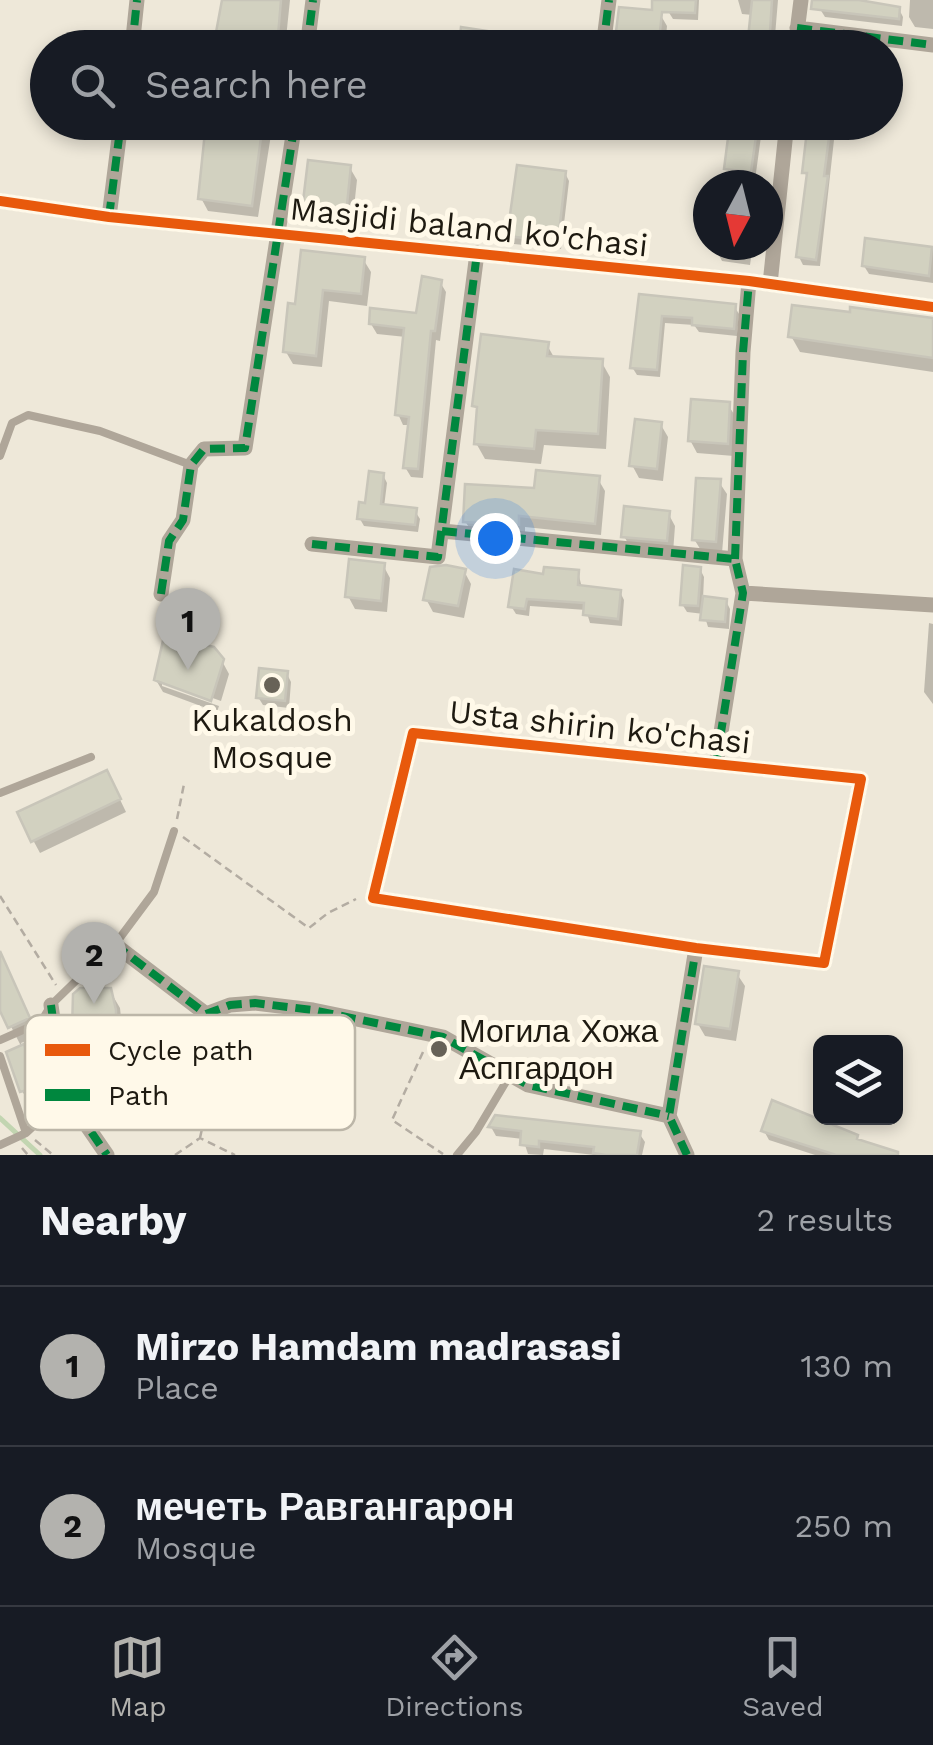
<!DOCTYPE html>
<meta charset="utf-8">
<style>
:root{--surface:#171b24;--page:#20242c;--text:#f1f3f6;--muted:#9ea1a6;--line:#363941;--accent:#b3b2ae}
body{margin:0;font-family:"Work Sans",sans-serif;background:var(--page);color:var(--text)}
.controls{position:absolute;right:30px;bottom:30px;display:grid;overflow:hidden;border-radius:15px;box-shadow:0 5px 15px #0003}
.controls button{width:90px;height:90px;display:grid;place-items:center;padding:0;border:0;border-bottom:2px solid var(--line);background:var(--surface);color:var(--text);font:50px sans-serif}
.compass{position:absolute;left:693px;top:170px;width:90px;height:90px;border-radius:50%;background:var(--surface);box-shadow:0 5px 15px #0003;rotate:187deg}
.you{position:absolute;left:495px;top:538px;width:35px;height:35px;margin:-25px;border:8px solid #fff;border-radius:50%;background:#1a73e8;box-shadow:0 0 0 15px #1a73e833}
.badge{display:grid;place-items:center;width:65px;height:65px;border-radius:50%;background:var(--accent);color:#111;font-size:32px;font-weight:700}
.pin{position:absolute;translate:-50% -82px;filter:drop-shadow(0 2px 5px #0008)}
.pin::after{content:'';position:absolute;top:52px;width:35px;height:30px;background:inherit;clip-path:polygon(0 0,100% 0,50% 100%)}
.list{margin:0;padding:0;list-style:none}
h2{display:flex;justify-content:space-between;align-items:center;height:130px;margin:0;padding:0 40px;font-size:42px}
h2 small{font-size:32px;font-weight:400;color:var(--muted)}
.list li{display:grid;grid-template-columns:65px 1fr auto;gap:30px;align-items:center;box-sizing:border-box;height:160px;padding:0 40px;border-top:2px solid var(--line)}
.list b{display:block;font-size:38px;white-space:nowrap}
.list p{margin:0;font-size:32px;white-space:nowrap;color:var(--muted)}
.list em{font-size:32px;font-style:normal;color:var(--muted)}
.icon{flex:none;width:55px;height:55px;fill:none;stroke:currentColor;stroke-width:2;stroke-linecap:round;stroke-linejoin:round}
.map{position:relative;flex:none;width:933px;height:1155px;overflow:hidden}
.search{position:absolute;background:var(--surface);box-shadow:0 5px 15px #0003;left:30px;right:30px;top:30px;height:110px;display:flex;align-items:center;gap:25px;box-sizing:border-box;padding:0 35px;border-radius:55px;color:var(--muted);font-size:38px}
.sheet{height:450px;background:var(--surface)}
nav{display:flex;justify-content:space-around;align-items:center;box-sizing:border-box;height:140px;border-top:2px solid var(--line);background:var(--surface);font-size:28px;color:var(--muted)}
nav a{display:grid;justify-items:center;gap:5px}
nav .on{color:var(--accent)}
.map>svg:first-child{display:block}
.shadow{fill:#0003}
.lines{fill:none;stroke-linecap:round;stroke-linejoin:round}
.stream{stroke:#c2d5b1;stroke-width:5}
.building{fill:#d2d1c0;stroke:#c8c5b9;stroke-width:2.5}
.path{stroke:#b3aca2;stroke-width:2.5;stroke-dasharray:8 5;stroke-linecap:butt}
.lane{stroke:#afa699;stroke-width:8}
.street{stroke:#afa699;stroke-width:15}
.quiet{stroke:#00873e;stroke-width:8;stroke-dasharray:15 8;stroke-linecap:butt}
.cycleway-casing{stroke:#fff9e9;stroke-width:16}
.cycleway{stroke:#e8590c;stroke-width:10}
.poi-dot{fill:#676257;stroke:#fff9e9;stroke-width:4}
.labels{text-anchor:middle;dominant-baseline:central;stroke-width:10;stroke-linejoin:round;paint-order:stroke}
.street-label{font-size:32px;fill:#1e1a11;stroke:#fff9e9}
.poi-label{font-size:32px;fill:#1e1a11;stroke:#fff9e9}
.key{fill:#fff9e9;stroke:#bcb6a8;stroke-width:2.5}
.key-label{font-size:28px;fill:#1e1a11}
</style>
<div class="map">
<svg width="933" height="1155" viewBox="0 0 933 1155">
<rect width="100%" height="100%" fill="#eee8d9"/>
<path class="shadow" d="M223 0H290L285 48H220L217 43Z
M668 0H699L698 20 673 19 668 11Z
M738 0H778L774 48H749L753 15 742 14Z
M822 0 899 9 903 17 902 26 825 17 820 9Z
M910 0H933V29L915 27 909 17Z
M660 14 667 26 665 48H618Z
M464 30 571 46 572 48H461Z
M208 122H273L258 217 208 211 201 198Z
M733 122H763L755 180 732 178 727 169Z
M808 122H836L820 266 803 265 799 257 809 179 804 172Z
M350 168 357 180 352 226 312 222 304 209Z
M565 173 569 181 561 249 514 244 509 236Z
M867 241 933 250V283L869 274 864 266Z
M719 245H753L750 265 722 261 718 253Z
M363 259 371 272 367 306 329 301 322 367 293 364 286 352 297 307Z
M440 282 446 292 440 341 436 340 423 478 411 477 405 467 410 425H403L398 414 406 337 377 334 371 324 418 315Z
M641 296 734 306 739 314 737 336 699 332 694 325 665 323 660 377 637 375 632 367Z
M852 315 933 320V372L800 352 791 336Z
M547 345 555 359 601 361 610 377 606 449 544 445 541 464 485 459 476 443 479 413 475 406Z
M728 405 736 417 734 456 697 453 690 440Z
M661 425 668 437 663 481 639 478 632 465Z
M383 475 387 483 384 507 415 511 420 519 418 532 364 526 360 519Z
M598 479 605 491 601 535 525 527V537L473 534 465 521 537 490Z
M719 482 727 494 722 553 702 552 694 539Z
M668 513 675 526 673 553 631 549 624 536Z
M383 565 390 578 387 612 355 609 348 596Z
M700 569 704 577 703 599 726 601 730 609 729 629 708 627 704 614 687 612 682 604Z
M464 571 471 584 464 618 433 612 426 599Z
M578 572 582 588 620 592 624 600 622 626 590 623 586 610 530 606 529 616 516 614 511 606Z
M929 623 933 624V704L924 692Z
M222 661 229 674 221 701 162 680V686L219 706 217 712 163 692 156 680Z
M287 674 291 682 289 708 263 705 258 697Z
M113 785 126 812 40 853 33 840Z
M0 951 38 1036 21 1043 40 1095 27 1099 22 1091V1048L0 1005Z
M737 974 745 986 736 1041 705 1036 698 1024Z
M110 991 120 1008 124 1046H85L75 1030Z
M491 1127 639 1133 645 1142 642 1155H594L544 1149 543 1155 528 1154 523 1139 496 1136Z
M764 1131 857 1137 860 1143 899 1155H815L769 1140Z"/>
<g class="lines">
<path class="stream" d="M0 1118 40 1155"/>
</g>
<path class="building" d="M222 0H281L277 48 214 43Z
M652 0H696L695 13 662 12 659 41 644 39V48H614L619 7 652 10Z
M752 0H772L769 48H747Z
M812 0H859L900 7 899 19 811 9Z
M461 27 547 40 546 48H459Z
M206 122H263L252 206 198 199Z
M730 122H758L751 172 724 169Z
M808 122H831L824 176H828L816 260 796 257 807 173H802Z
M308 160 351 165 346 215 302 210Z
M517 165 566 171 558 242 507 236Z
M865 238 932 247 929 276 862 266Z
M301 250 365 257 361 294 323 290 316 356 283 352 288 303 295 304Z
M422 276 442 280 435 331H431L418 469 403 468 409 417 395 415 404 328 369 324 370 308 416 313Z
M639 294 736 304 734 329 692 325V318L662 316 657 370 630 368Z
M792 305 850 312V307L933 318V358L788 337Z
M481 334 549 342 547 356 603 359 598 434 536 430 534 449 474 444 477 407 472 406Z
M691 399 730 402 728 444 688 441Z
M635 419 662 422 657 469 629 466Z
M536 470 600 476 595 524 519 516V525L463 522 465 484 534 488Z
M369 471 384 473 381 504 417 508 415 525 357 519 359 502 365 503Z
M696 478 721 479 716 542 692 540Z
M624 506 670 511 667 541 621 537Z
M349 559 385 563 381 601 345 597Z
M446 565 466 569 458 606 423 600 430 567Z
M683 565 701 567 698 606 680 605Z
M544 567 579 570 578 585 621 590 618 619 583 615 584 603 527 599 525 609 508 607 514 569 543 574Z
M703 596 727 599 725 622 700 620Z
M164 636 214 647 224 659 211 701 154 680Z
M259 668 288 671 285 701 256 698Z
M107 770 121 799 31 842 17 812Z
M0 951 30 1018 8 1028 0 1011Z
M704 966 739 971 730 1029 695 1024Z
M80 988H111L116 1010V1030H72L73 994Z
M24 1044 38 1087 20 1092 6 1052Z
M772 1100 858 1135 857 1139 898 1152V1155H836L761 1131Z
M495 1115 641 1131 637 1155H606L593 1153 594 1147 539 1141V1147L520 1145 521 1131 488 1127Z"/>
<g class="lines">
<path class="path" d="M177 819 184 784
M183 837 309 928 328 913 356 899
M0 896 56 985
M423 1052 392 1120 443 1154
M200 1138 203 1124 234 1078 237 1050 218 1026
M35 1140 53 1155
M22 1148 28 1155
M175 1155 200 1138 235 1155"/>
<path class="lane" d="M0 456 12 423 28 415 100 431 191 465
M0 793 91 757
M0 1040 41 1022 51 1005 119 939 154 892 174 831
M0 1056 26 1133 0 1145
M26 1133 64 1098
M457 1155 476 1132 510 1075"/>
<path class="street" d="M797 28 933 45
M132 48 137 0
M307 48 313 0
M603 48 609 0
M795 48 801 0
M0 201 109 217 749 281 933 307
M109 217 121 122
M770 284 787 122
M442 531 735 559 743 593 716 764
M312 544 438 557 477 253
M735 559 743 352 749 281
M743 593 933 605
M161 594 169 541 183 520 191 465 204 449 245 448 295 122
M413 733 861 779 824 963 696 948 373 898Z
M114 944 206 1014 230 1005 255 1003 313 1010 443 1037 528 1085 669 1116
M51 1005 64 1098 76 1110 107 1155
M687 1155 669 1116 696 948"/>
<path class="quiet" d="M797 28 933 45
M132 48 137 0
M307 48 313 0
M603 48 609 0
M109 217 121 122
M442 531 735 559 743 593 716 764
M312 544 438 557 477 253
M735 559 743 352 749 281
M161 594 169 541 183 520 191 465 204 449 245 448 295 122
M114 944 206 1014 230 1005 255 1003 313 1010 443 1037 528 1085 669 1116
M51 1005 64 1098 76 1110 107 1155
M687 1155 669 1116 696 948"/>
<defs>
<path id="cycleway" d="M0 201 109 217 749 281 933 307
M413 733 861 779 824 963 696 948 373 898Z"/>
</defs>
<use href="#cycleway" class="cycleway-casing"/>
<use href="#cycleway" class="cycleway"/>
</g>
<g class="poi-dot">
<circle cx="272" cy="685" r="10"/>
<circle cx="439" cy="1049" r="10"/>
</g>
<g class="labels">
<g class="street-label">
<text transform="translate(469 227) rotate(6)">Masjidi baland ko'chasi</text>
<text transform="translate(600 727) rotate(6)">Usta shirin ko'chasi</text>
</g>
<g class="poi-label">
<text x="272" y="720">Kukaldosh<tspan x="272" dy="37">Mosque</tspan></text>
<text x="459" y="1031" text-anchor="start">Могила Хожа<tspan x="459" dy="37">Аспгардон</tspan></text>
</g>
</g>
<rect x="25" y="1015" width="330" height="115" rx="15" class="key"/>
<rect x="45" y="1044" width="45" height="12" fill="#e8590c"/>
<rect x="45" y="1089" width="45" height="12" fill="#00873e"/>
<g class="key-label">
<text x="108" y="1060">Cycle path</text>
<text x="108" y="1105">Path</text>
</g>
</svg>
<div class="controls">
<button><svg class="icon" aria-label="layers" viewBox="0 0 24 24"><path d="M12 4l9 5-9 5-9-5zM3 14l9 5 9-5"/></svg></button>
</div>
<svg class="compass" viewBox="-18 -18 36 36"><path d="M0-13l5 13h-10z" fill="#e53935"/><path d="M0 13l5-13h-10z" fill="#9ea1a6"/></svg>
<div class="you"></div>
<div class="pin badge" style="left:188px;top:670px">1</div>
<div class="pin badge" style="left:94px;top:1004px">2</div>
<div class="search"><svg class="icon" aria-label="search" viewBox="0 0 24 24"><circle cx="10" cy="10" r="6"/><path d="M15 15l6 6"/></svg>Search here</div>
</div>
<section class="sheet">
<h2>Nearby<small>2 results</small></h2>
<ul class="list">
<li><span class="badge">1</span><div><b>Mirzo Hamdam madrasasi</b><p>Place</p></div><em>130 m</em></li>
<li><span class="badge">2</span><div><b>мечеть Равгангарон</b><p>Mosque</p></div><em>250 m</em></li>
</ul>
</section>
<nav>
<a class="on"><svg class="icon" aria-label="map" viewBox="0 0 24 24"><path d="M3 6l6-2 6 2 6-2v14l-6 2-6-2-6 2zM9 4v14M15 6v14"/></svg>Map</a>
<a><svg class="icon" aria-label="directions" viewBox="0 0 24 24"><path d="M12 3l9 9-9 9-9-9zM9 14v-3h6M13 9l2 2-2 2"/></svg>Directions</a>
<a><svg class="icon" aria-label="saved" viewBox="0 0 24 24"><path d="M7 4h10v16l-5-4-5 4z"/></svg>Saved</a>
</nav>
